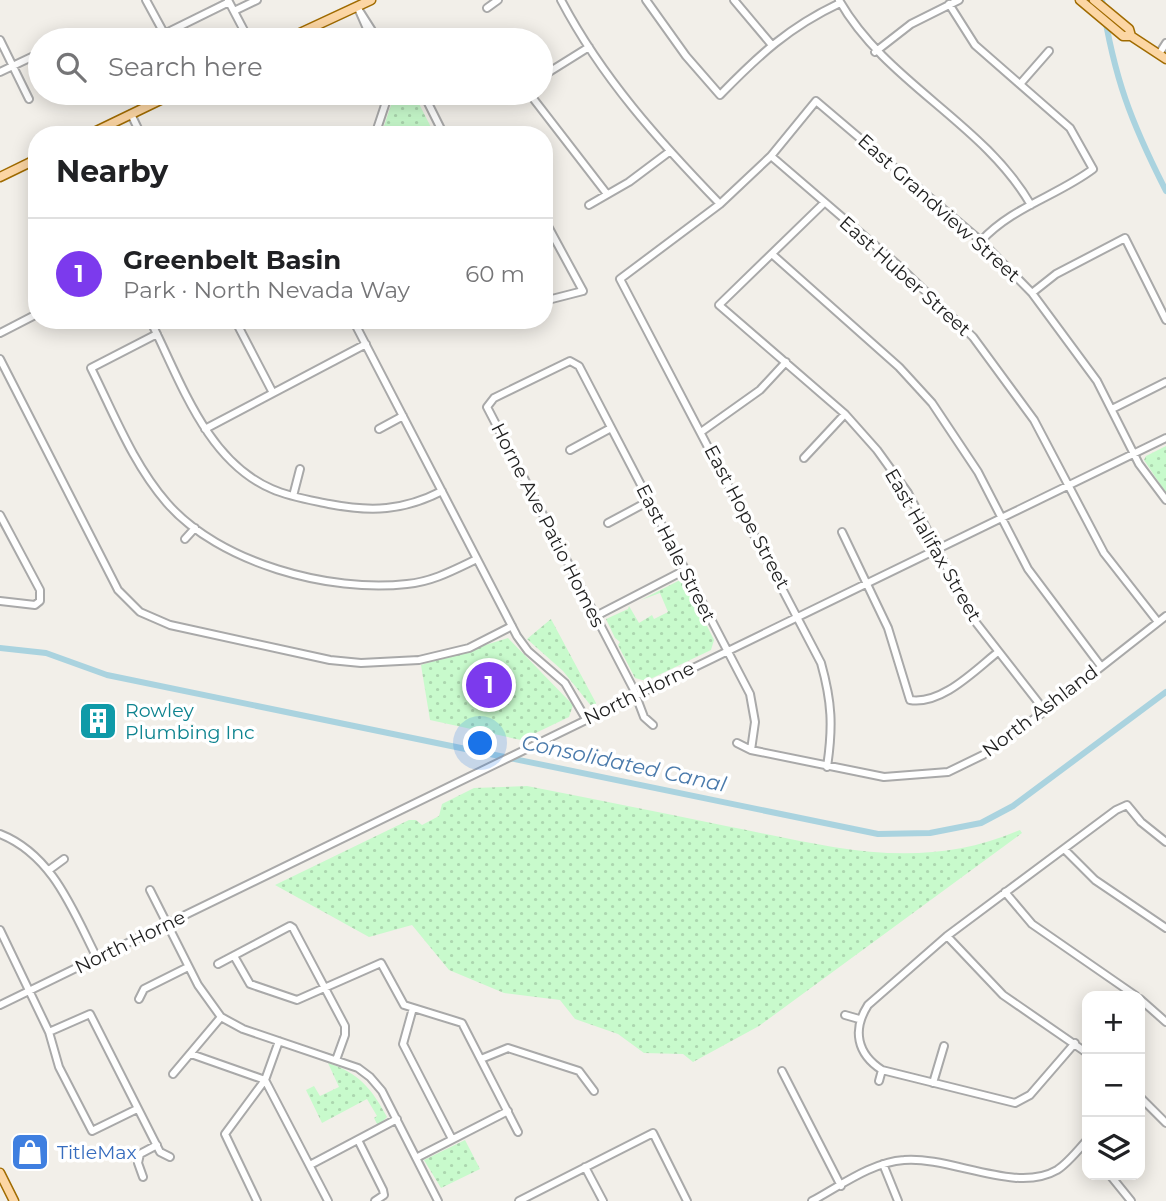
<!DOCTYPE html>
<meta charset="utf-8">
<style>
:root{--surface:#fff;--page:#f2f2f2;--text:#202124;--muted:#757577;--line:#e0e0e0;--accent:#7c3aed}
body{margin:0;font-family:Montserrat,sans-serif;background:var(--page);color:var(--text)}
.controls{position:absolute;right:21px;bottom:21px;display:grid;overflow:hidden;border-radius:14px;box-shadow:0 4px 18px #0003}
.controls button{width:63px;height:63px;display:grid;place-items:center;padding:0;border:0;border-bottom:2px solid var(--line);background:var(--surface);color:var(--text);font:35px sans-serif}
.you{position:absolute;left:481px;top:744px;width:24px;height:24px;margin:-18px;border:5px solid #fff;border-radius:50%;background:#1a73e8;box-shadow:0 0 0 10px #1a73e833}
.badge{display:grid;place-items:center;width:46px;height:46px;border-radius:50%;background:var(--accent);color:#fff;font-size:23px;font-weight:700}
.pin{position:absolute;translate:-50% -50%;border:4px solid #fff;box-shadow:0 2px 7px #0006}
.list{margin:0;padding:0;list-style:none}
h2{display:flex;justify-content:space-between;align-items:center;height:91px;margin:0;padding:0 28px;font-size:30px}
h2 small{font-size:23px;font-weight:400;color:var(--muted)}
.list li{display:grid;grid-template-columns:46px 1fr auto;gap:21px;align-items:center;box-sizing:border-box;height:112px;padding:0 28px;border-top:2px solid var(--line)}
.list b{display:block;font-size:26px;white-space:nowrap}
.list p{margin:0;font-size:23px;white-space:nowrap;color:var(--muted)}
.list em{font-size:23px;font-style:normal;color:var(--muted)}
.icon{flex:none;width:38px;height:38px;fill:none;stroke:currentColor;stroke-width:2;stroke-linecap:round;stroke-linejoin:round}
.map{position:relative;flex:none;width:1166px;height:1201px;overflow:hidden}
.search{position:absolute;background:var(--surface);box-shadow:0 4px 18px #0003;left:28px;top:28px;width:525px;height:77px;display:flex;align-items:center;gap:18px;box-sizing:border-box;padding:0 24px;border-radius:38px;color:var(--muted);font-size:26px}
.panel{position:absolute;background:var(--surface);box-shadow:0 4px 18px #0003;left:28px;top:126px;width:525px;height:203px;border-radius:28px}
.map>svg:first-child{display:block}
.park{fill:url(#park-dots)}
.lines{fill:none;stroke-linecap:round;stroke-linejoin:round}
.canal{stroke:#aad3df;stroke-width:6}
.minor-casing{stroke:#a9a9a9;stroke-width:10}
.major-casing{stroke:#a06b00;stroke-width:11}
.minor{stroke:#fff;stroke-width:6}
.major{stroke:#fcd6a4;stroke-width:8}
.labels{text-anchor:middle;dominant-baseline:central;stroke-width:7;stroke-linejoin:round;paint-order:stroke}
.street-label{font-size:19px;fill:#222;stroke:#fff}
.culture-label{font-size:19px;fill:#0d838f;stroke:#fff;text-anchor:start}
.shop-label{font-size:19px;fill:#366cbe;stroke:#fff;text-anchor:start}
.water-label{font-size:21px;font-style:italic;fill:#4a7aab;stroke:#fff}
</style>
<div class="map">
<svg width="1166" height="1201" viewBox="0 0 1166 1201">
<defs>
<pattern id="park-dots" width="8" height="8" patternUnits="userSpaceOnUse" patternTransform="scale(1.75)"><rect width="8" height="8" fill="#c8facc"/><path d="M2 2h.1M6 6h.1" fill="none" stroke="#acd6af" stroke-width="1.8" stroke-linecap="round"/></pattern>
</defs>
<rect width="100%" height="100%" fill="#f2efe9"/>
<path class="park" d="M395 93 414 94 435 135H381Z
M1166 446V493L1144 460 1146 456Z
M680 580 684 581 694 600 693 607 698 608 714 640 711 650 646 681 635 678 618 645 620 642 615 638 606 619 628 609 629 606 639 623 652 615 654 619 668 612 660 593 641 600Z
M551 619 596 703 595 705 592 707 563 671 527 639Z
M508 638 573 705 569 717 521 740 430 720 421 665Z
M527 786C593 799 660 812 726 826 830 846 918 874 1020 830L1022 833 759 1026 693 1062 683 1054 644 1053 618 1034 575 1019 560 1000 504 993 449 970 412 925 369 937 275 885 409 820H416L422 825 439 816 442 804 474 788Z
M328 1063C359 1073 372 1089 387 1117L378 1126 374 1118 377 1116 367 1099 322 1123 306 1090 314 1086 320 1096 339 1087Z
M465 1140 480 1169 441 1188 424 1160Z"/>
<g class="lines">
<path class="canal" d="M1102 0C1114 78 1131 122 1166 191
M0 648 46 653 107 675 878 834 930 833 981 823 1013 806 1166 692"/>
<defs>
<path id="minor" d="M146 0 165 35
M228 0 249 40
M561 0C602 78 659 141 720 204
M646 0 686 56 720 95C759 55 789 27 840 3
M734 0 771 44
M839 0C886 83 983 122 1031 205
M949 4 975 45 1070 128 1093 169C1057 196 1012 207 981 241
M357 7 378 40
M358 8 372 40
M487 8 498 0
M234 11 257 0
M0 40 29 99
M152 40 229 2
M875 52 911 24 959 0
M1159 54 1166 43
M0 72 40 53
M541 77 589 47
M1021 83 1049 51
M423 93 444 135
M529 93 607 194
M131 114 141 135
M375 135 389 93
M771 156 899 266 973 337 1034 420 1104 553 1158 622
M824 203 719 305 845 414 877 450 908 493 974 620 1045 711
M589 205 629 182 669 152
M544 219 583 291 544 301
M773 255 899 367 932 403 978 472 1028 569 1100 665
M1032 293 1056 274 1125 238 1166 320
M150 320C180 379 206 461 272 489 290 497 310 500 329 504 371 512 403 511 442 491
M235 320 273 393
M353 320 517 636 528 651 565 683 586 719
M455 320H463
M0 333 37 314
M157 334 91 368C114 414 133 464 167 503 219 563 330 593 407 584 432 582 454 570 477 559
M0 359 118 590 140 612 170 625 330 660 361 663 419 660 469 648 512 626
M1112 409 1166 382
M205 429 366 344
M379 429 403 416
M701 432 760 390 786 362
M570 450 611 428
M804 458 845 414
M293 496 300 469
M0 515 40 590V601L35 605 0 601
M608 523 649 501
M842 532 888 628 910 700C942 705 975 670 998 652
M185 539 195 528
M596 616 685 570
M653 725 644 717 633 688 487 407 494 398 570 361 579 366 750 694 755 722 751 750
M737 743 751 750 884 777 948 772 983 755 1045 711 1166 616
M827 767C833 727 832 702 821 663L620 279 720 204 771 156 816 101 981 241 1032 293 1097 381 1139 464 1166 500
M0 834C53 855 73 911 97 958
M1064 849 1095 880 1166 928
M49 870 64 859
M150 890 198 985 221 1017 243 1029 358 1068 370 1077 382 1091 438 1201
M1005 892 1032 924 1136 996
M0 930 49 1032 59 1067 92 1131 137 1109
M947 936 1003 995 1087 1053
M234 956 250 984 297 1000 381 963 404 1005 462 1023 518 1132
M218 964 290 926 293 928 345 1026V1035L336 1060
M139 999 144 989 188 967
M1140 999 1166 1022
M0 1005 1166 438
M413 1008 403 1044 452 1139
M845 1015 859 1019
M49 1032 90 1014 160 1152 170 1157
M1075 1043 1030 1095 1015 1103 882 1070C857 1054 852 1030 868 1005L947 936 1116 810 1127 805 1141 822 1166 842
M191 1054 265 1080 328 1201
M481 1059 508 1048 579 1071 594 1091
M782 1071 841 1186
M173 1074 221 1017
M879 1081 882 1070
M933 1083 944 1046
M1140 1097 1166 1123
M358 1140 383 1190 384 1195 375 1201
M416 1158 508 1111
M883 1164 898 1201
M310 1165 397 1119
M585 1167 603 1201
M1110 1175 1131 1201
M143 1177 138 1163 140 1154 157 1145
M257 1201 225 1134 265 1080 279 1041
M519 1201 653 1133 687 1201
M812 1201C840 1186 872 1162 904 1160 950 1156 1016 1194 1057 1170 1068 1163 1079 1149 1087 1140"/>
<path id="major" d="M1080 0 1123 36H1131L1166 59
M1094 0 1129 29 1131 36
M285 40 371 0
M88 135 175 93
M0 177 37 159
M0 1173 14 1201"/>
</defs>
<use href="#minor" class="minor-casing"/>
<use href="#major" class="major-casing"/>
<use href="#minor" class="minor"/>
<use href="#major" class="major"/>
</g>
<defs>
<symbol id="building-square" viewBox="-11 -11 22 22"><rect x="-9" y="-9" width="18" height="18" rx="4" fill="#0f9aa8" stroke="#fff"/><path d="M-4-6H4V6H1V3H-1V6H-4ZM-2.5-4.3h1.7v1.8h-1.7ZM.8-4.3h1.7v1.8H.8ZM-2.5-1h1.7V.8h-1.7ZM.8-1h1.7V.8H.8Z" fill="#fff"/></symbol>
<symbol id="shop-square" viewBox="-11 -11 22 22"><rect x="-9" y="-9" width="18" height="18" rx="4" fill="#3f7fe0" stroke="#fff"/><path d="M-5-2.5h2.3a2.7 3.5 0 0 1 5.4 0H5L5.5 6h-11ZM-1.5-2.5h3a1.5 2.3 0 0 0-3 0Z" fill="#fff"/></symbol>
</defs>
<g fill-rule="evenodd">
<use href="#building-square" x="76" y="699" width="44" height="44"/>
<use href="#shop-square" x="8" y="1130" width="44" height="44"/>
</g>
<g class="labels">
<g class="street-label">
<text transform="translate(939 208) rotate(42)">East Grandview Street</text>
<text transform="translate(905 276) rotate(42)">East Huber Street</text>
<text transform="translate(747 517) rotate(62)">East Hope Street</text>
<text transform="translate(548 525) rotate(63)">Horne Ave Patio Homes</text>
<text transform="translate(933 545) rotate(60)">East Halifax Street</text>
<text transform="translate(676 553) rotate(63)">East Hale Street</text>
<text transform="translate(639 693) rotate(-26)">North Horne</text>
<text transform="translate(1040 711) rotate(-37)">North Ashland</text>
<text transform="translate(130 942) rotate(-26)">North Horne</text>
</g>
<g class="culture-label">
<text x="125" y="710">Rowley<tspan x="125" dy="22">Plumbing Inc</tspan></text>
</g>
<g class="shop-label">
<text x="57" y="1152">TitleMax</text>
</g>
<g class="water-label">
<text transform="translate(624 763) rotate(12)">Consolidated Canal</text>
</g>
</g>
</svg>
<div class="controls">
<button>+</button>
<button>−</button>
<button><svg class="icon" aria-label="layers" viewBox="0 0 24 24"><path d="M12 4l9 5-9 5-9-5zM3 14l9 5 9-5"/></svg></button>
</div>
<div class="you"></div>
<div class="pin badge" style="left:489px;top:685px">1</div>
<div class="search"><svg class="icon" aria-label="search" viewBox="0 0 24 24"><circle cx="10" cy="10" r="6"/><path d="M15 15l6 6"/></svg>Search here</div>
<section class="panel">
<h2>Nearby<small></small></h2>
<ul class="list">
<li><span class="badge">1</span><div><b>Greenbelt Basin</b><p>Park · North Nevada Way</p></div><em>60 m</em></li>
</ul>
</section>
</div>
